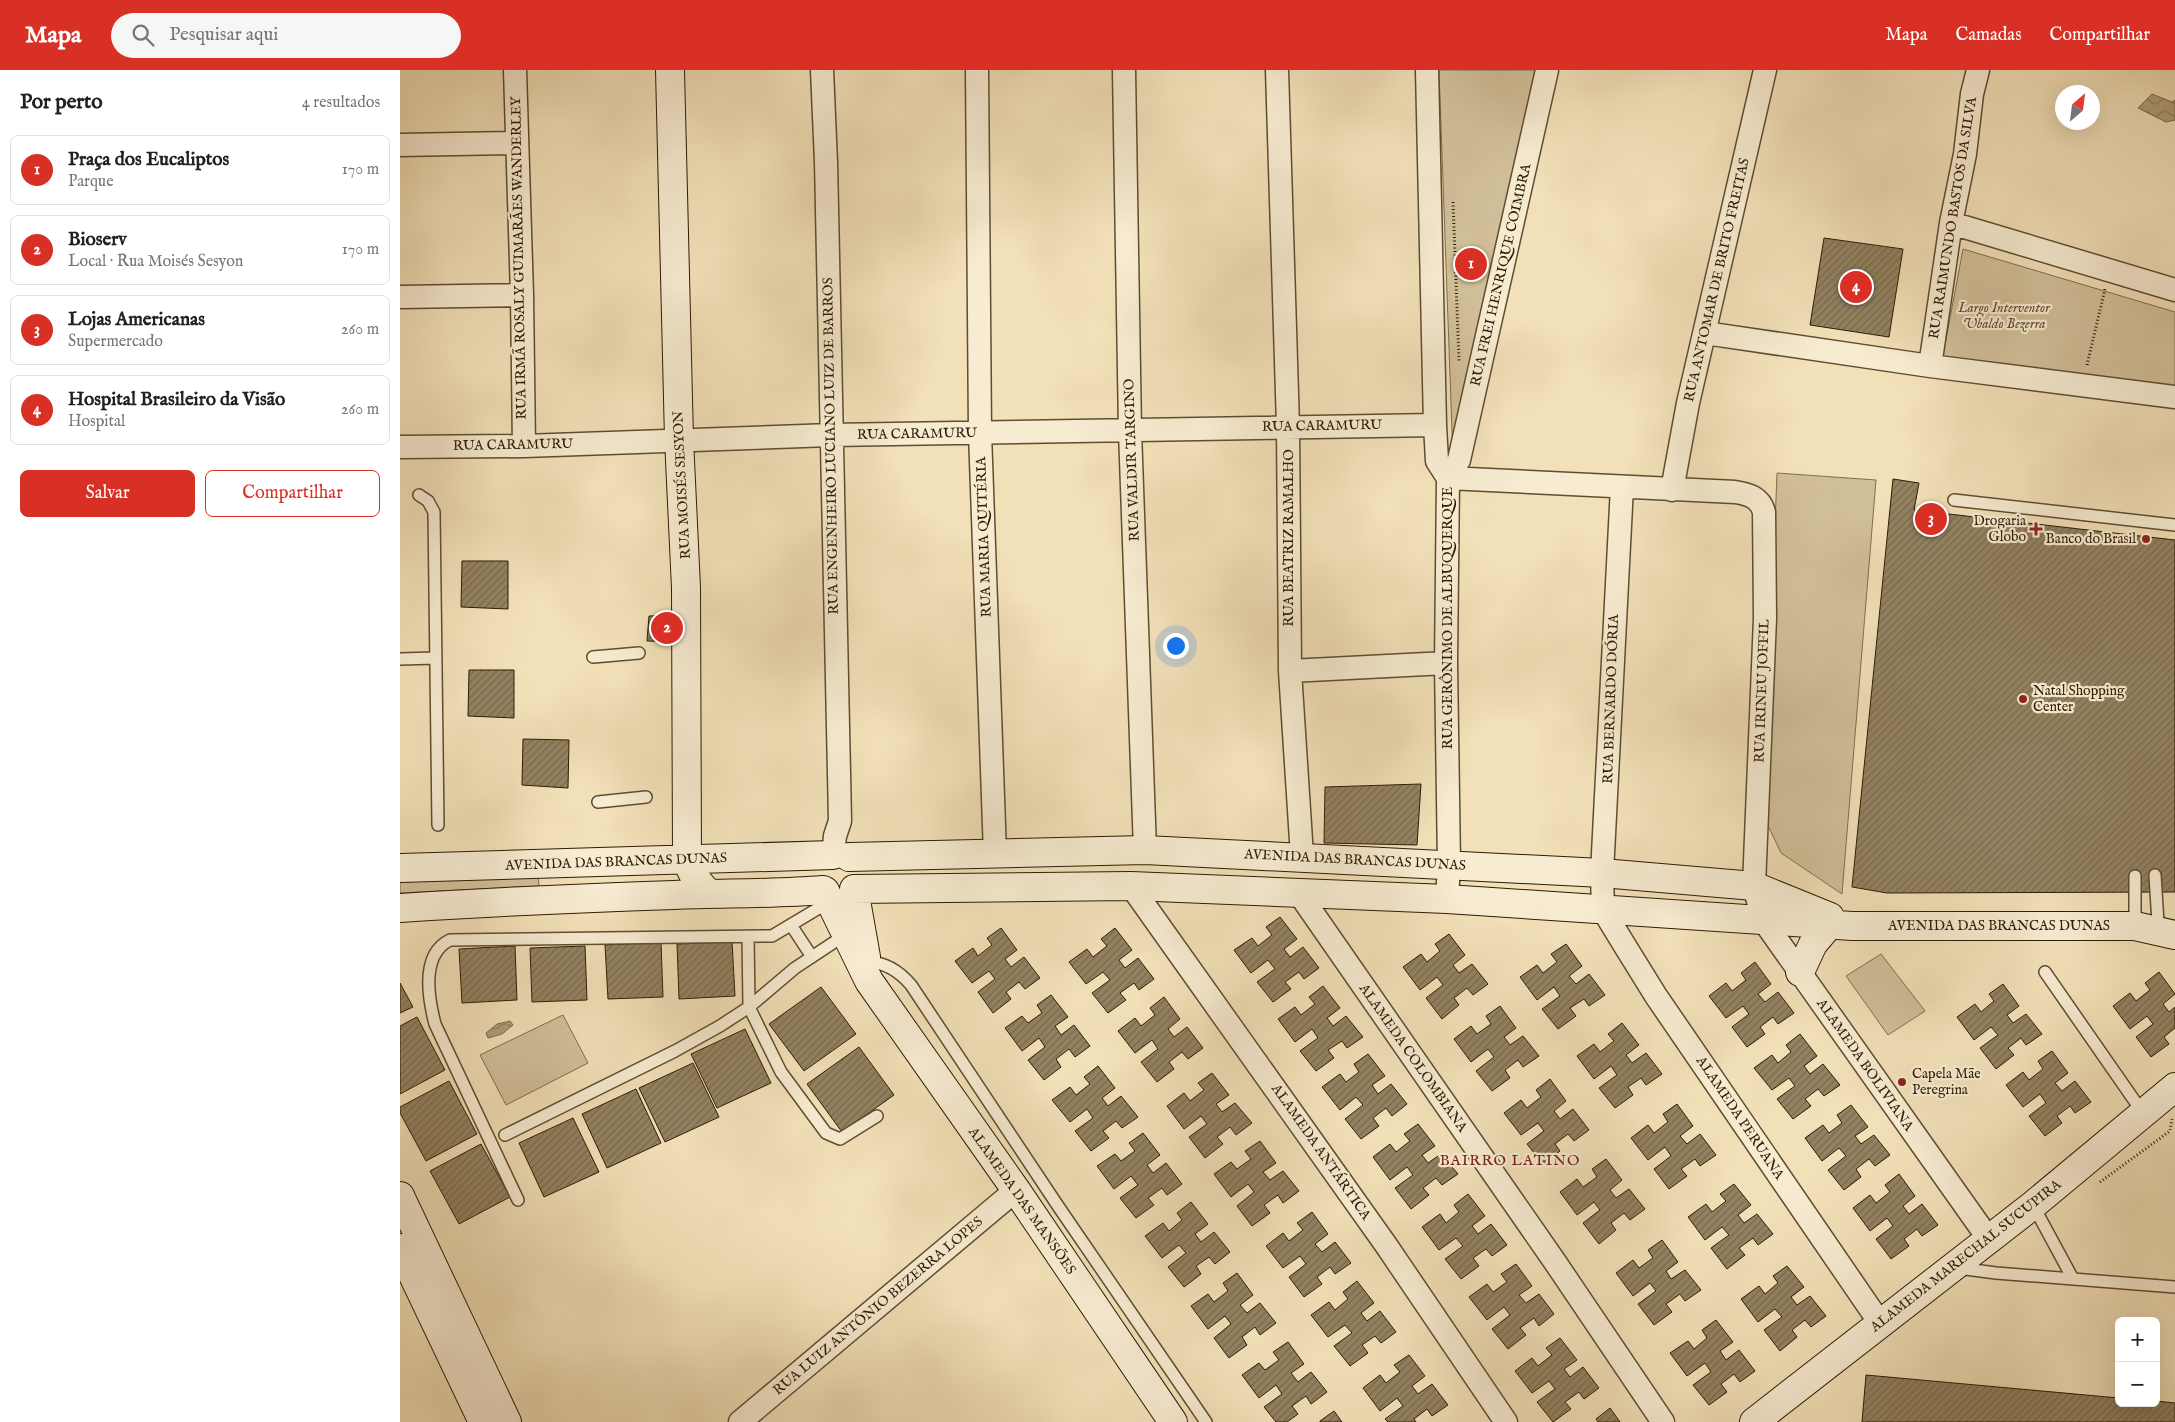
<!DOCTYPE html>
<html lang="pt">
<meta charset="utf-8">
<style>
:root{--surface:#fff;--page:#f6f6f6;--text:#202124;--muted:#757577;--line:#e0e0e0;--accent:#d93025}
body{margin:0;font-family:"IM FELL English",serif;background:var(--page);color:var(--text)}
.controls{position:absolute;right:15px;bottom:15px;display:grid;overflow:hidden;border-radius:8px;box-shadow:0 5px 20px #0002}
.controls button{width:45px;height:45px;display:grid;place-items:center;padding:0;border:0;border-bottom:1px solid var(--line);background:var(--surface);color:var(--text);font:25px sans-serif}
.compass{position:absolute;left:1655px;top:15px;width:45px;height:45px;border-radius:50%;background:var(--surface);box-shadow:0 5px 20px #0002;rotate:28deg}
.you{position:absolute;left:775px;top:575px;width:18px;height:18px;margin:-12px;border:4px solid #fff;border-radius:50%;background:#1a73e8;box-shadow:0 0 0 8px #1a73e833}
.badge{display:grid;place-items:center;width:32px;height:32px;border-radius:50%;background:var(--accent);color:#fff;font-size:16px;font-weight:700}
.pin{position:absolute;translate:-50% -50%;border:2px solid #fff;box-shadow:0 1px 5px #0006}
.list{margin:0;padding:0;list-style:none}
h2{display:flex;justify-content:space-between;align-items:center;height:65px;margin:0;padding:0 20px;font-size:21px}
h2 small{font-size:16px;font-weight:400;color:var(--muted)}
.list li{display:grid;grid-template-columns:32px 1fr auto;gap:15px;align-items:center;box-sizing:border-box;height:70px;margin:0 10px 10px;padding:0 10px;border:1px solid var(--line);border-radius:8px}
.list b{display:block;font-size:19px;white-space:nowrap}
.list p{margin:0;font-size:16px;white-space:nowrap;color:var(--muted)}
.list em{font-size:16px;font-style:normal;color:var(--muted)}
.actions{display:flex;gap:10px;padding:15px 20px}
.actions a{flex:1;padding:11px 0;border:1px solid var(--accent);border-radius:8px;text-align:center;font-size:18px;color:var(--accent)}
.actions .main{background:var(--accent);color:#fff}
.icon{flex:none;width:28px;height:28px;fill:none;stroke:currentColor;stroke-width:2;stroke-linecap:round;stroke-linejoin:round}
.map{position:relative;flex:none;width:1775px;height:1352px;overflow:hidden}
header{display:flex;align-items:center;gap:30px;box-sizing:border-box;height:70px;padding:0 25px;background:var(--accent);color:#fff}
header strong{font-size:24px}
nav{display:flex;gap:28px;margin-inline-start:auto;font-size:18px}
.search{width:350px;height:45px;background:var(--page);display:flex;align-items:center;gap:12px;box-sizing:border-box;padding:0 18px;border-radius:28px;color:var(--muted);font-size:19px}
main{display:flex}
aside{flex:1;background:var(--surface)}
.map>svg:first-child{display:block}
.green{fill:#d1bf99;stroke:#7f6e4e}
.water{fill:url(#water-waves);stroke:#7b694a}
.building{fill:url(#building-hatch);stroke:#2d1c03}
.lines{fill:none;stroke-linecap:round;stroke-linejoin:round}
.lane-casing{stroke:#5e4d30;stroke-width:14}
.street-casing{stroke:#5e4d30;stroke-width:25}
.secondary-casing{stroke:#2d1c03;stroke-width:30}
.path{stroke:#2d1c03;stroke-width:3;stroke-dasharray:1 2.5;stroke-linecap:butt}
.lane{stroke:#f7ebd1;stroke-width:11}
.street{stroke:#f7ebd1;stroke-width:22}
.secondary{stroke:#f7ebd1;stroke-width:28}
.poi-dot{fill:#8f2418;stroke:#f7ebd1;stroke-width:2}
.labels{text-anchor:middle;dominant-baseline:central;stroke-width:4.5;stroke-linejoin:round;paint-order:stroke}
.street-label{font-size:14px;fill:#2d1c03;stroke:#f7ebd1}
.park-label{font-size:14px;font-style:italic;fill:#5e4d30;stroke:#f7ebd1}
.poi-label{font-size:14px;fill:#2d1c03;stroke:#f7ebd1;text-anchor:end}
.neighbourhood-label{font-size:15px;letter-spacing:1px;fill:#7a1f14;stroke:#f7ebd1}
</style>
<header>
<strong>Mapa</strong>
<div class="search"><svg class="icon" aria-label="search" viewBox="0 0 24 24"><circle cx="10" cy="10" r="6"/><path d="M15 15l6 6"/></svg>Pesquisar aqui</div>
<nav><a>Mapa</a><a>Camadas</a><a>Compartilhar</a></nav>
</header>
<main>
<aside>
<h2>Por perto<small>4 resultados</small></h2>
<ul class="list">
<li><span class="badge">1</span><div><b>Praça dos Eucaliptos</b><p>Parque</p></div><em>170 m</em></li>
<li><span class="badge">2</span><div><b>Bioserv</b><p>Local · Rua Moisés Sesyon</p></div><em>170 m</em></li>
<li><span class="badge">3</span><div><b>Lojas Americanas</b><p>Supermercado</p></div><em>260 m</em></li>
<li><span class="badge">4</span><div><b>Hospital Brasileiro da Visão</b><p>Hospital</p></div><em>260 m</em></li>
</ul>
<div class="actions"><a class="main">Salvar</a><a>Compartilhar</a></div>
</aside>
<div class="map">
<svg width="1775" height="1352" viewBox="0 0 1775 1352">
<defs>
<pattern id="water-waves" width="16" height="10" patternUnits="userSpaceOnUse" patternTransform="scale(1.25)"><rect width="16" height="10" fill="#af9d7a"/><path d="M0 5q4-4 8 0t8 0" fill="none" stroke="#8f7f62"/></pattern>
<pattern id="building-hatch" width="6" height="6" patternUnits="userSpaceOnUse" patternTransform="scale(1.25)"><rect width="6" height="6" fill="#938261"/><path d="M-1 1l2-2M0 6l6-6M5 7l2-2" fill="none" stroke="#786a4e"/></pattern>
</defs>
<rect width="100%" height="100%" fill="#f2e0b8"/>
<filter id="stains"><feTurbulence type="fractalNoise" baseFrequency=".004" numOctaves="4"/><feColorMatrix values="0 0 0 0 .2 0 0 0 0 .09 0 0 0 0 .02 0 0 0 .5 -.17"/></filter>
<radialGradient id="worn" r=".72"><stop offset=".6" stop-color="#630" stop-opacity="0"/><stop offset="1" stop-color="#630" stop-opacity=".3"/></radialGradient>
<path class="green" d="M1039 0H1139L1053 389Z
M1563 179 1775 242V320L1542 291Z
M1377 403 1476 410 1442 824 1381 783 1364 747Z
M138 802 139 816 0 823V805Z
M1481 884 1525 941 1488 965 1446 906Z
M163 945 188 993 106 1035 80 985Z"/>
<path class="water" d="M1752 24 1772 32 1775 30V50L1766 52 1738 38Z
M110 951 113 955 102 964 88 968 86 963 97 954Z"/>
<path class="building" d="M1424 168 1503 179 1489 267 1410 255Z
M1493 409 1519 413 1514 440 1775 470V822L1487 823 1452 817Z
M62 491H108V539L61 537Z
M286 545V572L247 571 249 546Z
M69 600H114V648L68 646Z
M123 669 169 670 168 718 122 715Z
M1021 714 1017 775 924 773 925 717Z
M880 847 897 869 884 879 890 887 903 877 919 898 904 909 899 902 885 912 891 919 873 932 857 912 875 899 868 890 851 903 834 880 852 868 858 876 872 865 866 857Z
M601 858 617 880 605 889 611 897 624 887 640 908 625 919 619 912 606 922 611 929 593 943 578 922 595 909 589 901 572 913 555 891 573 878 578 886 592 875 587 868Z
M715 858 732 880 719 890 725 898 738 888 754 909 739 920 734 913 720 923 726 930 708 943 692 923 710 910 703 902 686 914 669 892 687 879 693 887 707 876 701 869Z
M1049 864 1065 885 1053 895 1059 903 1072 894 1088 914 1073 925 1067 918 1054 928 1059 935 1042 949 1026 928 1043 915 1037 907 1020 920 1003 897 1021 884 1027 892 1040 881 1035 874Z
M261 872 263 927 208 929 205 875Z
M332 872 335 926 279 929 277 874Z
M1166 874 1182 896 1169 906 1176 914 1189 904 1205 925 1189 936 1184 929 1170 938 1176 946 1158 959 1142 939 1160 926 1154 917 1137 930 1120 907 1137 895 1143 903 1157 892 1151 884Z
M115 876 117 930 62 933 59 879Z
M185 876 187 930 132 932 130 878Z
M1355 892 1371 914 1358 924 1365 932 1378 922 1394 943 1378 954 1373 947 1360 957 1365 964 1347 977 1332 957 1349 944 1343 936 1326 948 1309 926 1326 913 1332 921 1346 910 1341 903Z
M1759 902 1775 924 1763 934 1769 942 1775 937V958L1764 967 1769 974 1751 987 1736 967 1753 954 1747 946 1730 959 1713 936 1730 923 1736 931 1750 920 1745 913Z
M0 913 13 937 0 943Z
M1603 914 1619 936 1607 945 1613 953 1626 944 1642 964 1626 975 1621 968 1608 978 1614 985 1596 999 1580 978 1598 965 1591 957 1574 970 1557 947 1575 934 1581 942 1594 931 1589 924Z
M923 916 940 938 927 948 933 956 946 946 963 967 947 978 942 971 928 980 934 988 916 1001 900 981 918 968 912 959 895 972 878 949 895 937 901 945 915 934 909 927Z
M421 917 456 964 404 1001 369 954Z
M651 925 668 947 655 956 661 965 674 955 690 976 675 987 669 979 656 989 661 997 644 1010 628 990 645 977 639 968 622 981 605 958 622 946 628 953 642 943 637 935Z
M764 927 780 949 768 959 774 967 787 957 803 978 788 989 782 982 769 992 774 999 757 1012 741 992 758 979 752 970 735 983 718 961 735 948 741 956 755 945 750 938Z
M1100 936 1116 958 1104 967 1110 975 1123 966 1139 986 1123 997 1118 990 1105 1000 1110 1008 1092 1021 1076 1001 1094 987 1088 979 1071 992 1054 969 1071 956 1077 964 1091 954 1086 946Z
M17 947 45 1000 0 1024V956Z
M1222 953 1239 975 1226 985 1232 993 1246 983 1262 1004 1246 1015 1241 1008 1228 1017 1233 1025 1215 1038 1199 1018 1217 1005 1211 996 1194 1009 1177 986 1194 974 1200 982 1214 971 1208 964Z
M345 959 371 1013 317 1038 291 984Z
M1400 964 1417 986 1404 996 1410 1004 1423 994 1440 1015 1424 1026 1418 1019 1405 1029 1411 1036 1393 1049 1377 1029 1395 1016 1389 1008 1372 1020 1354 998 1372 985 1378 993 1391 982 1386 975Z
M459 977 494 1025 442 1062 407 1014Z
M1652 981 1668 1003 1655 1013 1662 1021 1675 1011 1691 1032 1675 1043 1670 1036 1657 1046 1662 1053 1645 1066 1629 1046 1646 1033 1640 1024 1623 1037 1606 1015 1623 1002 1629 1010 1643 999 1638 991Z
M968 984 985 1006 972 1015 978 1024 991 1014 1007 1034 992 1046 986 1038 973 1048 979 1056 961 1069 945 1049 963 1035 956 1027 940 1040 922 1017 940 1004 946 1012 959 1002 954 994Z
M293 993 319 1047 265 1072 239 1018Z
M698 996 715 1018 702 1028 708 1036 721 1026 738 1047 722 1058 716 1051 703 1061 709 1068 691 1081 675 1061 693 1048 687 1039 670 1052 652 1030 670 1017 676 1025 690 1014 684 1007Z
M812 1003 829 1025 816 1034 822 1042 835 1033 852 1053 836 1065 830 1057 817 1067 823 1074 805 1088 789 1067 807 1054 801 1046 784 1059 767 1036 784 1023 790 1031 804 1020 798 1013Z
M1150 1009 1166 1031 1154 1041 1160 1049 1173 1039 1189 1060 1174 1071 1168 1064 1155 1074 1160 1081 1143 1094 1127 1074 1144 1061 1138 1053 1121 1065 1104 1043 1121 1030 1127 1038 1141 1027 1136 1020Z
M49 1011 77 1064 26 1091 0 1043V1037Z
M236 1019 261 1073 207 1098 182 1044Z
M1277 1034 1293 1056 1280 1066 1287 1074 1300 1064 1316 1085 1300 1096 1295 1089 1281 1099 1287 1106 1269 1119 1254 1099 1271 1086 1265 1077 1248 1090 1231 1068 1248 1055 1254 1063 1268 1052 1263 1044Z
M1451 1035 1468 1057 1455 1066 1461 1074 1474 1065 1490 1085 1475 1096 1469 1089 1456 1099 1461 1107 1444 1120 1428 1100 1446 1086 1439 1078 1422 1091 1405 1068 1423 1055 1429 1063 1442 1053 1437 1045Z
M173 1048 199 1102 144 1127 119 1073Z
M1018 1054 1035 1076 1022 1085 1028 1093 1041 1084 1058 1104 1042 1115 1036 1108 1023 1118 1029 1125 1011 1139 995 1118 1013 1105 1007 1097 990 1110 973 1087 990 1074 996 1082 1010 1071 1004 1064Z
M743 1063 760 1085 747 1095 753 1103 766 1093 782 1114 767 1125 762 1118 748 1128 754 1135 736 1148 720 1128 738 1115 731 1106 714 1119 697 1096 715 1084 721 1091 735 1081 729 1073Z
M860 1071 876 1093 863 1102 870 1110 883 1101 899 1121 883 1133 878 1125 864 1135 870 1143 852 1156 837 1136 854 1122 848 1114 831 1127 814 1104 831 1092 837 1099 851 1089 845 1081Z
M81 1074 110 1127 59 1154 30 1101Z
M1206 1089 1222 1110 1210 1120 1216 1128 1229 1119 1245 1139 1230 1150 1224 1143 1211 1153 1216 1160 1199 1174 1183 1153 1200 1140 1194 1132 1177 1145 1160 1122 1177 1109 1183 1117 1197 1107 1192 1099Z
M1499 1104 1515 1126 1503 1136 1509 1144 1522 1134 1538 1155 1522 1166 1517 1159 1504 1169 1509 1176 1491 1189 1476 1169 1493 1156 1487 1148 1470 1161 1453 1138 1470 1125 1476 1133 1490 1122 1485 1115Z
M1334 1114 1351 1135 1338 1145 1344 1153 1357 1144 1373 1164 1358 1175 1353 1168 1339 1178 1345 1185 1327 1199 1311 1178 1329 1165 1322 1157 1305 1170 1288 1147 1306 1134 1312 1142 1326 1131 1320 1124Z
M1068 1124 1085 1146 1072 1156 1078 1164 1091 1154 1107 1175 1092 1186 1086 1179 1073 1188 1079 1196 1061 1209 1045 1189 1063 1176 1056 1168 1039 1180 1022 1157 1040 1144 1046 1153 1059 1142 1054 1135Z
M791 1132 808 1154 795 1164 801 1172 814 1162 830 1182 815 1194 809 1187 796 1196 801 1204 784 1217 768 1197 786 1183 779 1175 762 1188 745 1166 763 1153 769 1161 782 1150 777 1143Z
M912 1142 928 1164 915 1174 922 1182 935 1172 951 1193 935 1204 930 1197 917 1207 922 1214 904 1227 889 1207 906 1194 900 1186 883 1198 866 1176 883 1163 889 1171 903 1160 897 1153Z
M1262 1170 1278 1192 1266 1201 1271 1209 1285 1200 1301 1220 1285 1231 1280 1224 1266 1234 1272 1242 1254 1255 1238 1234 1256 1221 1250 1213 1233 1226 1216 1203 1233 1190 1239 1198 1253 1188 1248 1180Z
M1116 1194 1132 1216 1119 1225 1126 1233 1139 1224 1154 1244 1139 1256 1134 1248 1120 1258 1126 1265 1108 1279 1092 1259 1110 1245 1104 1237 1087 1250 1069 1227 1087 1214 1093 1222 1107 1212 1101 1204Z
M1387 1196 1404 1217 1391 1227 1397 1235 1410 1226 1426 1246 1411 1257 1405 1250 1392 1260 1397 1267 1380 1281 1364 1260 1382 1247 1375 1239 1358 1252 1341 1229 1359 1216 1365 1224 1378 1213 1373 1206Z
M837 1203 853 1225 840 1235 847 1243 860 1233 876 1253 860 1265 855 1257 842 1267 847 1275 829 1288 814 1268 831 1254 825 1246 808 1259 791 1236 808 1224 814 1232 828 1221 823 1213Z
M957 1211 974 1233 961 1243 967 1251 980 1241 996 1262 981 1273 975 1266 962 1275 968 1283 950 1296 934 1276 952 1263 945 1255 928 1267 911 1245 929 1232 935 1240 948 1229 943 1222Z
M1316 1250 1333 1272 1320 1281 1326 1290 1339 1280 1355 1301 1340 1312 1334 1304 1321 1314 1327 1322 1309 1335 1293 1315 1311 1302 1305 1293 1287 1306 1270 1283 1288 1271 1294 1279 1307 1268 1302 1260Z
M1160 1268 1177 1290 1164 1299 1170 1307 1183 1297 1199 1318 1184 1329 1179 1322 1165 1332 1171 1339 1153 1352 1137 1332 1155 1319 1149 1311 1132 1323 1115 1301 1132 1288 1138 1296 1152 1285 1146 1278Z
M888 1272 904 1294 891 1303 898 1312 911 1302 927 1322 911 1334 906 1326 892 1336 898 1344 887 1352H876L864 1337 882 1324 876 1315 859 1328 842 1305 859 1293 865 1300 879 1290 873 1282Z
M1009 1285 1025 1306 1012 1316 1018 1324 1032 1314 1048 1335 1032 1346 1027 1339 1014 1349 1016 1352H988L985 1349 1003 1336 997 1328 980 1341 963 1318 980 1305 986 1313 1000 1302 994 1295Z
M1466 1305 1719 1328V1333H1756V1331L1775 1333V1352H1462Z
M1210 1338 1220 1352H1198L1196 1349Z
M934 1341 942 1352H920V1351Z"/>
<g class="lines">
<defs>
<path id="lane" d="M19 425 28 431 34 442 38 755
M1554 430 1775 455
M193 587 239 583
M0 589 36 588
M198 732 246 727
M1755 805 1758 853
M1735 806V856
M391 855 412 887
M348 866 349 937 381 1002 426 1063 440 1069 477 1046
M463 893C483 890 498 900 511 915L658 1136 806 1352
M1645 902 1743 1043
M105 1065 275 981 320 956 349 937 395 898 445 865
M118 1130 35 954C28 927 21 884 50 870L372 866 429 832
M1633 1135 1673 1209
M1558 1198 1596 1203 1775 1217"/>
<path id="street" d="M115 0 122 225 124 376
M422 0 426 92 440 751 435 766 433 785
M577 0 580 363 595 784
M724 0 730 361 745 780
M877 0 888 356 890 601 902 786
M1027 0 1035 355 1037 391 1048 408 1046 593 1049 795 1047 829
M1147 0 1059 390 1048 408 1335 422C1348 424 1360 427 1364 442L1365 548 1354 816 1363 850 1588 1168
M0 75 117 73
M1551 153 1775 220
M0 227 122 225
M1305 263 1530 296 1775 327
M1530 296 1551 153 1565 84 1572 24 1578 0
M0 377 124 376 431 365 1035 355
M1222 417 1202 803 1203 840 1225 876 1256 926 1480 1253
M1272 420 1288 333 1365 0
M890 601 1046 593
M731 816 986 1175 1106 1352
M898 822 1155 1192 1263 1352
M340 1352 616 1120"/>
<path id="secondary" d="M270 0 279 369 286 518 287 789C291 804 298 812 308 823
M449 787 745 780 1202 803 1354 816 1430 847
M0 798 433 785
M454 819 731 816 1047 829 1452 856H1735L1775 865
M454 819 466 887
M425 821 469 911 616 1120 773 1352
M0 838C91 832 183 828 274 825 324 823 374 824 423 820
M1400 902 1413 874 1430 854
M0 1126 107 1352
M0 1178 83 1352
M1354 1352 1633 1135 1775 1017"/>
</defs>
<use href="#lane" class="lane-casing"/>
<use href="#street" class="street-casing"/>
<use href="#secondary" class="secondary-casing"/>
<path class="path" d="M1053 132 1059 291
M1687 295 1705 219
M1700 1112 1770 1061 1772 1049"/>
<use href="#lane" class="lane"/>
<use href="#street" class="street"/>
<use href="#secondary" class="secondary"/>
</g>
<g class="poi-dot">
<path d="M1633.5 451.5h5v5h5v5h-5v5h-5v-5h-5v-5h5z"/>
<circle cx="1746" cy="469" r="5"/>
<circle cx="1623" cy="629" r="5"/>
<circle cx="1502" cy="1012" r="5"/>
</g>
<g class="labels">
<g class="street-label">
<text transform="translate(1553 148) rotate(-81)">RUA RAIMUNDO BASTOS DA SILVA</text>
<text transform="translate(119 188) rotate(-91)">RUA IRMÃ ROSALY GUIMARÃES WANDERLEY</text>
<text transform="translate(1101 205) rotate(-77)">RUA FREI HENRIQUE COIMBRA</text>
<text transform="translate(1317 210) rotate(-77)">RUA ANTOMAR DE BRITO FREITAS</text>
<text transform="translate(922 356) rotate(-1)">RUA CARAMURU</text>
<text transform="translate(517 364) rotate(-1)">RUA CARAMURU</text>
<text transform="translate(113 375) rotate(-1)">RUA CARAMURU</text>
<text transform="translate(431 376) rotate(-91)">RUA ENGENHEIRO LUCIANO LUIZ DE BARROS</text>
<text transform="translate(732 390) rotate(-92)">RUA VALDIR TARGINO</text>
<text transform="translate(282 415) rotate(-93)">RUA MOISÉS SESYON</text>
<text transform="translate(584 467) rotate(-92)">RUA MARIA QUITÉRIA</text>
<text transform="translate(889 468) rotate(-90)">RUA BEATRIZ RAMALHO</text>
<text transform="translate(1048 548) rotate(-90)">RUA GERÔNIMO DE ALBUQUERQUE</text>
<text transform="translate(1362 621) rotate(-88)">RUA IRINEU JOFFIL</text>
<text transform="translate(1211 629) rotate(-88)">RUA BERNARDO DÓRIA</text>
<text transform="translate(955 790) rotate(3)">AVENIDA DAS BRANCAS DUNAS</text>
<text transform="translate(216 792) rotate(-2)">AVENIDA DAS BRANCAS DUNAS</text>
<text x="1599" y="856">AVENIDA DAS BRANCAS DUNAS</text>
<text transform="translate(1013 988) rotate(55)">ALAMEDA COLOMBIANA</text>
<text transform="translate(1465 995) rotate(55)">ALAMEDA BOLIVIANA</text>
<text transform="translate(1340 1048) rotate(56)">ALAMEDA PERUANA</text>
<text transform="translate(921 1082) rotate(55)">ALAMEDA ANTÁRTICA</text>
<text transform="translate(622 1131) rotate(55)">ALAMEDA DAS MANSÕES</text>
<text transform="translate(1566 1186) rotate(-38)">ALAMEDA MARECHAL SUCUPIRA</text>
<text transform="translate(478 1236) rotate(-40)">RUA LUIZ ANTÔNIO BEZERRA LOPES</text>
</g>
<g class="park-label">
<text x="1604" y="238">Largo Interventor<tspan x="1604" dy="16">Ubaldo Bezerra</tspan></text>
</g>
<g class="poi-label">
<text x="1626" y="451">Drogaria<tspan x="1626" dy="16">Globo</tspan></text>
<text x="1736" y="469">Banco do Brasil</text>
<text x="1633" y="621" text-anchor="start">Natal Shopping<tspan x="1633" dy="16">Center</tspan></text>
<text x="1512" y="1004" text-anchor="start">Capela Mãe<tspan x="1512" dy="16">Peregrina</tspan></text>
</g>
<g class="neighbourhood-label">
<text x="1110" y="1090">BAIRRO LATINO</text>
</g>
</g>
<rect width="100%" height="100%" filter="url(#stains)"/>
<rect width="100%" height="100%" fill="url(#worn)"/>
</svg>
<div class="controls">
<button>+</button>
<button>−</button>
</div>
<svg class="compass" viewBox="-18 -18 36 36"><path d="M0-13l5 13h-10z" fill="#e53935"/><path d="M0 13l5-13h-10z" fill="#757577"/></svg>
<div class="you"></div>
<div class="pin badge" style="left:1071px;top:194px">1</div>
<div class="pin badge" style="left:267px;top:558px">2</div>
<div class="pin badge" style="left:1531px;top:449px">3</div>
<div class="pin badge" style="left:1456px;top:217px">4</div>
</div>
</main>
